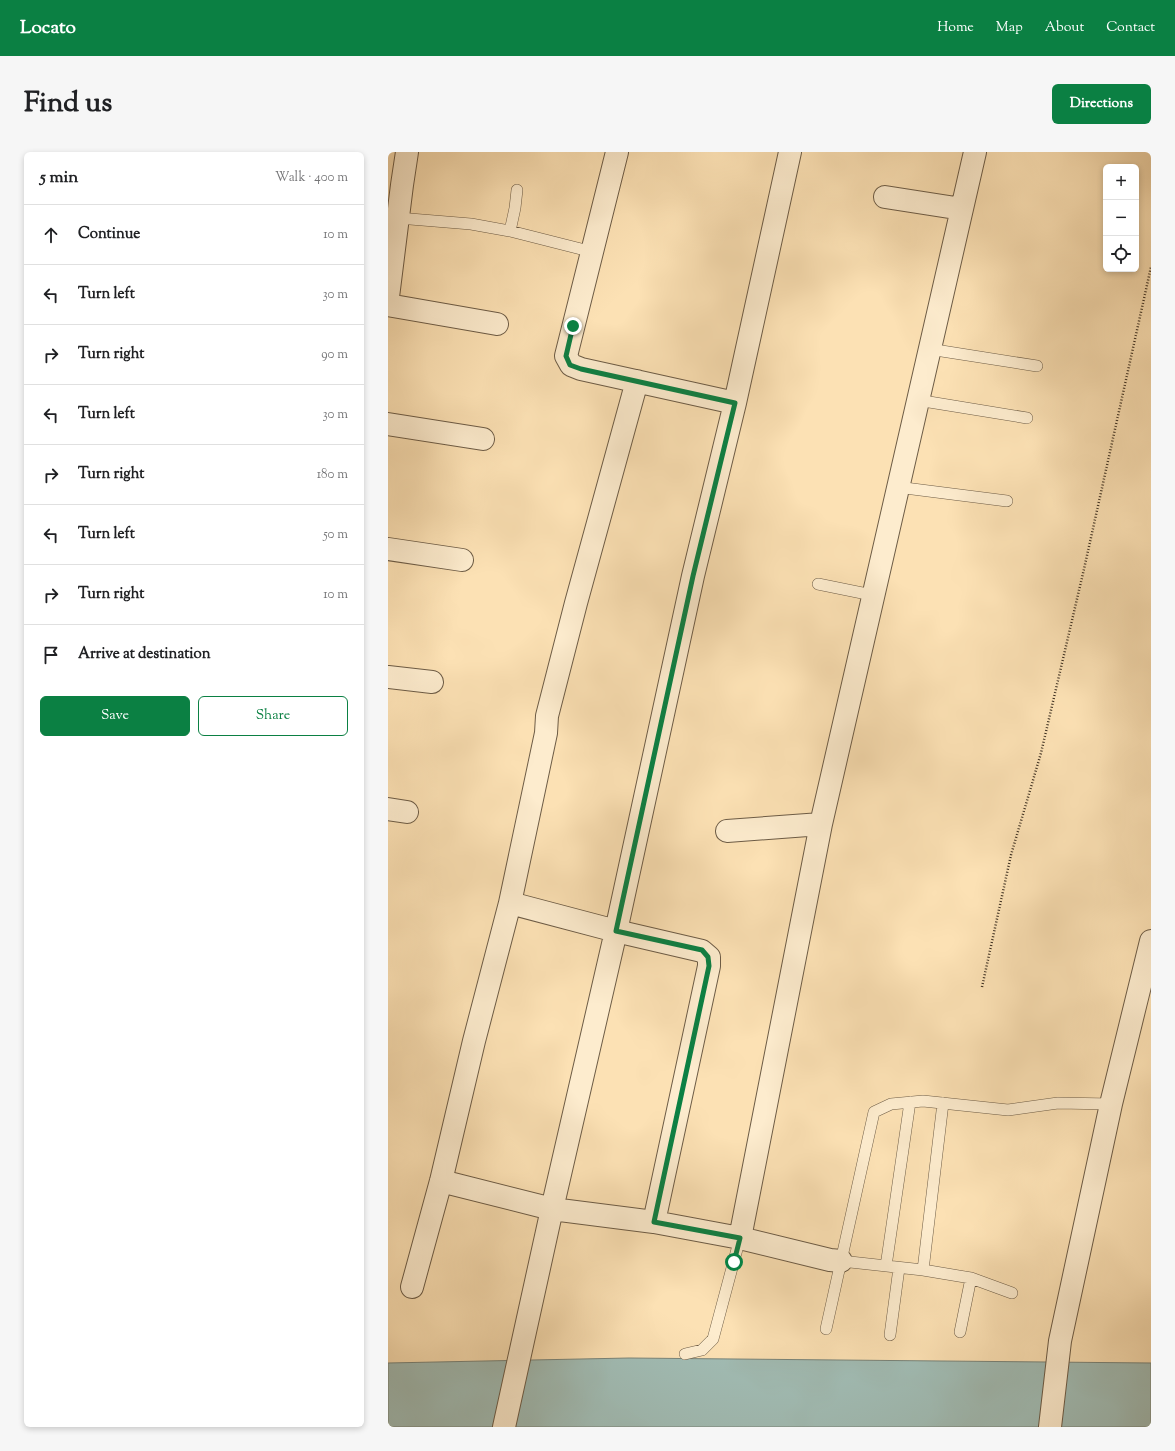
<!DOCTYPE html>
<meta charset="utf-8">
<style>
:root{--surface:#fff;--page:#f6f6f6;--text:#202124;--muted:#757577;--line:#e0e0e0;--accent:#0b8043}
body{margin:0;font-family:"Sorts Mill Goudy",serif;background:var(--page);color:var(--text)}
.controls{position:absolute;right:12px;top:12px;display:grid;overflow:hidden;border-radius:6px;box-shadow:0 2px 6px #0003}
.controls button{width:36px;height:36px;display:grid;place-items:center;padding:0;border:0;border-bottom:1px solid var(--line);background:var(--surface);color:var(--text);font:20px sans-serif}
.stop{position:absolute;width:12px;height:12px;margin:-9px;border:3px solid #0b8043;border-radius:50%;background:#fff}
.stop.end{background:#0b8043;border-color:#fff;box-shadow:0 1px 4px #0008}
.list{margin:0;padding:0;list-style:none}
h2{display:flex;justify-content:space-between;align-items:center;height:52px;margin:0;padding:0 16px;font-size:17px}
h2 small{font-size:13px;font-weight:400;color:var(--muted)}
.list li{display:grid;grid-template-columns:26px 1fr auto;gap:12px;align-items:center;box-sizing:border-box;height:60px;padding:0 16px;border-top:1px solid var(--line)}
.list b{display:block;font-size:15px;white-space:nowrap}
.list em{font-size:13px;font-style:normal;color:var(--muted)}
.actions{display:flex;gap:8px;padding:12px 16px}
.actions a{flex:1;padding:9px 0;border:1px solid var(--accent);border-radius:6px;text-align:center;font-size:14px;color:var(--accent)}
.actions .main{background:var(--accent);color:#fff}
.icon{flex:none;width:22px;height:22px;fill:none;stroke:currentColor;stroke-width:2;stroke-linecap:round;stroke-linejoin:round}
.map{position:relative;flex:none;width:763px;height:1275px;overflow:hidden;border-radius:6px}
header{display:flex;align-items:center;gap:24px;box-sizing:border-box;height:56px;padding:0 20px;background:var(--accent);color:#fff}
header strong{font-size:19px}
nav{display:flex;gap:22px;margin-inline-start:auto;font-size:14px}
.intro{display:flex;align-items:center;justify-content:space-between;box-sizing:border-box;height:96px;padding:0 24px}
h1{margin:0;font-size:28px}
.button{padding:10px 18px;border-radius:6px;background:var(--accent);color:#fff;font-size:14px;font-weight:700}
main{display:flex;gap:24px;padding:0 24px}
aside{flex:1;background:var(--surface);border-radius:6px;box-shadow:0 2px 6px #0003}
.map>svg:first-child{display:block}
.water{fill:#a1bcb4;stroke:#79847a}
.lines{fill:none;stroke-linecap:round;stroke-linejoin:round}
.lane-casing{stroke:#6d5c46;stroke-width:12}
.street-casing{stroke:#6d5c46;stroke-width:24}
.path{stroke:#3d3022;stroke-width:2.5;stroke-dasharray:1 2;stroke-linecap:butt}
.lane{stroke:#fdecce;stroke-width:11}
.street{stroke:#fdecce;stroke-width:22}
.route{stroke:#0b8043;stroke-width:5}
</style>
<header>
<strong>Locato</strong>
<nav><a>Home</a><a>Map</a><a>About</a><a>Contact</a></nav>
</header>
<div class="intro"><h1>Find us</h1><a class="button">Directions</a></div>
<main>
<aside>
<h2>5 min<small>Walk · 400 m</small></h2>
<ul class="list">
<li><svg class="icon" aria-label="ahead" viewBox="0 0 24 24"><path d="M12 20V5M6 11l6-6 6 6"/></svg><div><b>Continue</b></div><em>10 m</em></li>
<li><svg class="icon" aria-label="left" viewBox="0 0 24 24"><path d="M17 20v-9H6M10 6l-5 5 5 5"/></svg><div><b>Turn left</b></div><em>30 m</em></li>
<li><svg class="icon" aria-label="right" viewBox="0 0 24 24"><path d="M7 20v-9h11M14 6l5 5-5 5"/></svg><div><b>Turn right</b></div><em>90 m</em></li>
<li><svg class="icon" aria-label="left" viewBox="0 0 24 24"><path d="M17 20v-9H6M10 6l-5 5 5 5"/></svg><div><b>Turn left</b></div><em>30 m</em></li>
<li><svg class="icon" aria-label="right" viewBox="0 0 24 24"><path d="M7 20v-9h11M14 6l5 5-5 5"/></svg><div><b>Turn right</b></div><em>180 m</em></li>
<li><svg class="icon" aria-label="left" viewBox="0 0 24 24"><path d="M17 20v-9H6M10 6l-5 5 5 5"/></svg><div><b>Turn left</b></div><em>50 m</em></li>
<li><svg class="icon" aria-label="right" viewBox="0 0 24 24"><path d="M7 20v-9h11M14 6l5 5-5 5"/></svg><div><b>Turn right</b></div><em>10 m</em></li>
<li><svg class="icon" aria-label="arrive" viewBox="0 0 24 24"><path d="M6 21V4h12l-3 4 3 4H6"/></svg><div><b>Arrive at destination</b></div></li>
</ul>
<div class="actions"><a class="main">Save</a><a>Share</a></div>
</aside>
<div class="map">
<svg width="763" height="1275" viewBox="0 0 763 1275">
<rect width="100%" height="100%" fill="#fce1b4"/>
<filter id="stains"><feTurbulence type="fractalNoise" baseFrequency=".005" numOctaves="4"/><feColorMatrix values="0 0 0 0 .2 0 0 0 0 .09 0 0 0 0 .02 0 0 0 .5 -.17"/></filter>
<radialGradient id="worn" r=".72"><stop offset=".6" stop-color="#630" stop-opacity="0"/><stop offset="1" stop-color="#630" stop-opacity=".3"/></radialGradient>
<path class="water" d="M241 1206 763 1211V1275H0V1211Z"/>
<g class="lines">
<defs>
<path id="lane" d="M10 66 83 72 122 79 127 56 129 38
M122 79 205 100
M541 197 649 214
M529 248 639 266
M509 335 619 349
M430 432 484 443
M453 1109 535 1118 583 1126 624 1141
M498 1114 522 950
M535 1118 555 951
M438 1177 486 960 503 952 535 949 620 958 670 951 723 952
M572 1180 583 1126
M502 1183 511 1116
M297 1202 314 1198 325 1187 352 1086"/>
<path id="street" d="M229 0 178 204 183 213 193 217 347 251
M497 45 574 57
M0 145 14 33 19 0
M0 153 109 172
M0 272 95 287
M0 397 74 408
M0 525 44 530
M0 657 19 660
M339 679 433 672
M122 751 228 779 314 799 321 805V814L266 1070
M53 1029 164 1057 266 1070 352 1086 442 1108 453 1109
M352 1086 433 672 587 0
M24 1135 53 1029 86 889 122 751 158 581 159 564 188 451 249 229
M116 1275 164 1057 228 779 305 424 347 251 402 0
M662 1275 672 1189 723 952 763 789"/>
</defs>
<use href="#lane" class="lane-casing"/>
<use href="#street" class="street-casing"/>
<path class="path" d="M594 835 623 703 653 601 696 417 763 115"/>
<use href="#lane" class="lane"/>
<use href="#street" class="street"/>
</g>
<g class="lines">
<path class="route" d="M185 174 178 204 182 213 193 217 347 251 305 424 228 779 314 798 320 805 321 814 266 1070 352 1086 346 1110"/>
</g>
<rect width="100%" height="100%" filter="url(#stains)"/>
<rect width="100%" height="100%" fill="url(#worn)"/>
</svg>
<div class="controls">
<button>+</button>
<button>−</button>
<button><svg class="icon" aria-label="locate" viewBox="0 0 24 24"><circle cx="12" cy="12" r="6"/><path d="M12 2v4M12 18v4M2 12h4M18 12h4"/></svg></button>
</div>
<div class="stop" style="left:346px;top:1110px"></div>
<div class="stop end" style="left:185px;top:174px"></div>
</div>
</main>
